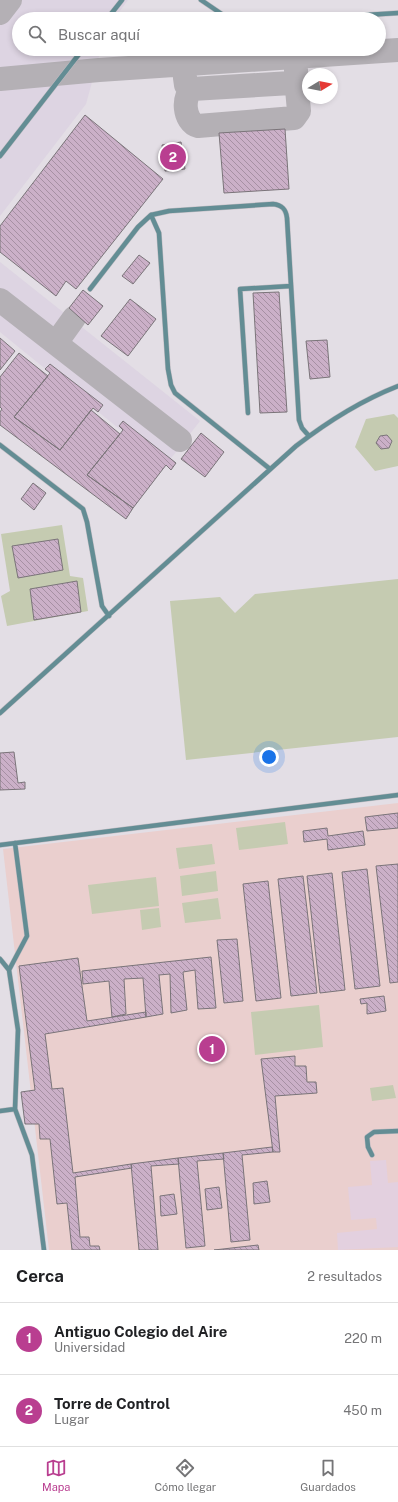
<!DOCTYPE html>
<html lang="es">
<meta charset="utf-8">
<style>
:root{--surface:#fff;--page:#f6f6f6;--text:#202124;--muted:#757577;--line:#e0e0e0;--accent:#b93e90}
body{margin:0;font-family:"Public Sans",sans-serif;background:var(--page);color:var(--text)}
.compass{position:absolute;left:302px;top:68px;width:36px;height:36px;border-radius:50%;background:var(--surface);box-shadow:0 2px 6px #0003;rotate:80deg}
.you{position:absolute;left:269px;top:757px;width:14px;height:14px;margin:-10px;border:3px solid #fff;border-radius:50%;background:#1a73e8;box-shadow:0 0 0 6px #1a73e833}
.badge{display:grid;place-items:center;width:26px;height:26px;border-radius:50%;background:var(--accent);color:#fff;font-size:13px;font-weight:700}
.pin{position:absolute;translate:-50% -50%;border:2px solid #fff;box-shadow:0 1px 4px #0006}
.list{margin:0;padding:0;list-style:none}
h2{display:flex;justify-content:space-between;align-items:center;height:52px;margin:0;padding:0 16px;font-size:17px}
h2 small{font-size:13px;font-weight:400;color:var(--muted)}
.list li{display:grid;grid-template-columns:26px 1fr auto;gap:12px;align-items:center;box-sizing:border-box;height:72px;padding:0 16px;border-top:1px solid var(--line)}
.list b{display:block;font-size:15px;white-space:nowrap}
.list p{margin:0;font-size:13px;white-space:nowrap;color:var(--muted)}
.list em{font-size:13px;font-style:normal;color:var(--muted)}
.icon{flex:none;width:22px;height:22px;fill:none;stroke:currentColor;stroke-width:2;stroke-linecap:round;stroke-linejoin:round}
.map{position:relative;flex:none;width:398px;height:1250px;overflow:hidden}
.search{position:absolute;background:var(--surface);box-shadow:0 2px 6px #0003;left:12px;right:12px;top:12px;height:44px;display:flex;align-items:center;gap:10px;box-sizing:border-box;padding:0 14px;border-radius:22px;color:var(--muted);font-size:15px}
.sheet{height:196px;background:var(--surface)}
nav{display:flex;justify-content:space-around;align-items:center;box-sizing:border-box;height:56px;border-top:1px solid var(--line);background:var(--surface);font-size:11px;color:var(--muted)}
nav a{display:grid;justify-items:center;gap:2px}
nav .on{color:var(--accent)}
.map>svg:first-child{display:block}
.built{fill:#ddd4e2}
.education{fill:#eacfce}
.medical{fill:#e3d0df}
.green{fill:#c5cbb1}
.lines{fill:none;stroke-linecap:round;stroke-linejoin:round}
.taxiway{stroke:#b4b0b5;stroke-width:24}
.building{fill:url(#building-back-hatch);stroke:#7a7479}
.service-casing{stroke:#c1bcc2;stroke-width:5.5}
.service{stroke:#638d94;stroke-width:4.5}
</style>
<div class="map">
<svg width="398" height="1250" viewBox="0 0 398 1250">
<defs>
<pattern id="building-back-hatch" width="6" height="6" patternUnits="userSpaceOnUse"><rect width="6" height="6" fill="#cbb0c8"/><path d="M-1 5l2 2M0 0l6 6M5-1l2 2" fill="none" stroke="#a690a3"/></pattern>
</defs>
<rect width="100%" height="100%" fill="#e3dee5"/>
<path class="built" d="M0 0H128L114 19H19V49H101L86 104 0 216Z
M0 262 200 421 165 466 0 332Z"/>
<path class="education" d="M398 803V1250H49L3 849Z"/>
<path class="medical" d="M386 1160 388 1183 398 1182V1247L338 1250 337 1233 377 1229 376 1218 351 1220 348 1187 372 1185 370 1161Z"/>
<path class="green" d="M394 414 398 418V466L375 471 355 447 366 419Z
M62 525 70 576 83 578 88 611 7 626 1 596 10 591 1 534Z
M398 579V737L186 760 170 601 220 597 235 613 255 594Z
M285 822 288 844 239 850 236 828Z
M212 844 215 864 179 869 176 848Z
M216 871 218 891 182 896 180 876Z
M156 877 159 906 92 914 88 885Z
M218 898 221 919 185 923 182 903Z
M159 908 161 927 142 930 140 910Z
M319 1005 323 1047 255 1055 251 1012Z
M393 1085 396 1098 372 1101 370 1088Z"/>
<g class="lines">
<path class="taxiway" d="M0 13 10 0
M185 78 186 85 192 89 291 83 296 79V70
M0 79 99 70 398 50
M194 89C181 94 184 123 198 126L294 118 299 111 297 89 295 84 291 83
M0 300 180 440
M56 343 74 318"/>
</g>
<path class="building" d="M85 115 163 179 76 289 66 281 56 296 0 252V226Z
M285 129 289 189 224 193 219 133Z
M181 142 185 169 165 171 162 145Z
M139 255 150 263 133 284 122 276Z
M83 290 103 306 88 325 69 308Z
M279 292 287 412 260 413 253 293Z
M130 299 156 319 128 356 101 336Z
M0 338 15 351 0 370Z
M327 340 330 377 310 379 306 341Z
M19 353 48 376 14 417 60 450 91 410 120 434 87 475 133 508 126 519 0 425V412L2 409 0 407V377Z
M50 364 103 405 98 412 93 408 60 450 14 417 50 373 45 369Z
M123 421 176 463 171 470 166 465 133 508 87 475 123 430 119 426Z
M201 433 224 452 205 477 181 459Z
M387 435 392 441 389 448 381 449 376 443 380 436Z
M33 483 46 493 34 510 21 499Z
M58 539 63 570 18 578 12 546Z
M77 581 81 612 34 620 30 589Z
M14 752 18 783 25 782V789L0 790V753Z
M398 813V828L367 831 365 817Z
M327 828 328 836 363 831 365 845 328 850 327 839 304 842 303 831Z
M398 864V982L390 983 376 866Z
M367 869 380 986 355 989 342 872Z
M332 873 345 990 320 993 307 876Z
M303 876 317 993 291 996 278 879Z
M268 881 281 998 256 1001 243 884Z
M237 939 243 1001 224 1003 217 940Z
M211 957 216 1008 198 1009 195 970 183 972 187 1010 171 1013 170 974 159 975 163 1014 146 1017 143 978 124 979 126 1014 112 1017 109 981 83 984 82 971Z
M78 958 87 1021 146 1012V1017L45 1034 52 1089 63 1088 73 1173 131 1164 132 1168 75 1177 80 1237H89L90 1246H99L100 1250H72L67 1203 57 1204 50 1139H40L39 1124H25L21 1092 35 1090 19 966Z
M384 996 386 1011 367 1014V1003L361 1004 360 999Z
M295 1056V1066H306L307 1082H316L317 1093 275 1096 280 1152H273L261 1059Z
M272 1147 273 1152 242 1155 250 1240 231 1242 223 1153Z
M223 1153 224 1159 197 1161 205 1246 186 1248 178 1158Z
M178 1158 179 1164 151 1166 158 1250H139L131 1164Z
M267 1181 270 1202 254 1204 253 1183Z
M219 1187 222 1208 207 1210 205 1189Z
M174 1194 177 1214 161 1216 160 1196Z
M258 1245 259 1250H214Z"/>
<g class="lines">
<defs>
<path id="service" d="M201 0 229 19
M107 19 122 0
M300 19 398 13
M0 156 83 49
M151 215 169 211 273 204C282 205 286 209 287 218L299 420 302 428 309 436
M90 289 138 227 151 215 159 233 168 369 171 385 175 393 270 469
M248 413 240 289 291 286
M0 445 83 509 87 522 102 606 109 616
M0 713 296 446C327 422 362 400 398 386
M0 845 398 795
M0 959 9 970 18 1030 15 1109 32 1155 44 1250
M9 970 27 936 15 843
M0 1111 15 1109
M372 1155 368 1147 367 1137 374 1132 398 1131"/>
</defs>
<use href="#service" class="service-casing"/>
<use href="#service" class="service"/>
</g>
</svg>
<svg class="compass" viewBox="-18 -18 36 36"><path d="M0-13l5 13h-10z" fill="#e53935"/><path d="M0 13l5-13h-10z" fill="#757577"/></svg>
<div class="you"></div>
<div class="pin badge" style="left:212px;top:1049px">1</div>
<div class="pin badge" style="left:173px;top:157px">2</div>
<div class="search"><svg class="icon" aria-label="search" viewBox="0 0 24 24"><circle cx="10" cy="10" r="6"/><path d="M15 15l6 6"/></svg>Buscar aquí</div>
</div>
<section class="sheet">
<h2>Cerca<small>2 resultados</small></h2>
<ul class="list">
<li><span class="badge">1</span><div><b>Antiguo Colegio del Aire</b><p>Universidad</p></div><em>220 m</em></li>
<li><span class="badge">2</span><div><b>Torre de Control</b><p>Lugar</p></div><em>450 m</em></li>
</ul>
</section>
<nav>
<a class="on"><svg class="icon" aria-label="map" viewBox="0 0 24 24"><path d="M3 6l6-2 6 2 6-2v14l-6 2-6-2-6 2zM9 4v14M15 6v14"/></svg>Mapa</a>
<a><svg class="icon" aria-label="directions" viewBox="0 0 24 24"><path d="M12 3l9 9-9 9-9-9zM9 14v-3h6M13 9l2 2-2 2"/></svg>Cómo llegar</a>
<a><svg class="icon" aria-label="saved" viewBox="0 0 24 24"><path d="M7 4h10v16l-5-4-5 4z"/></svg>Guardados</a>
</nav>
